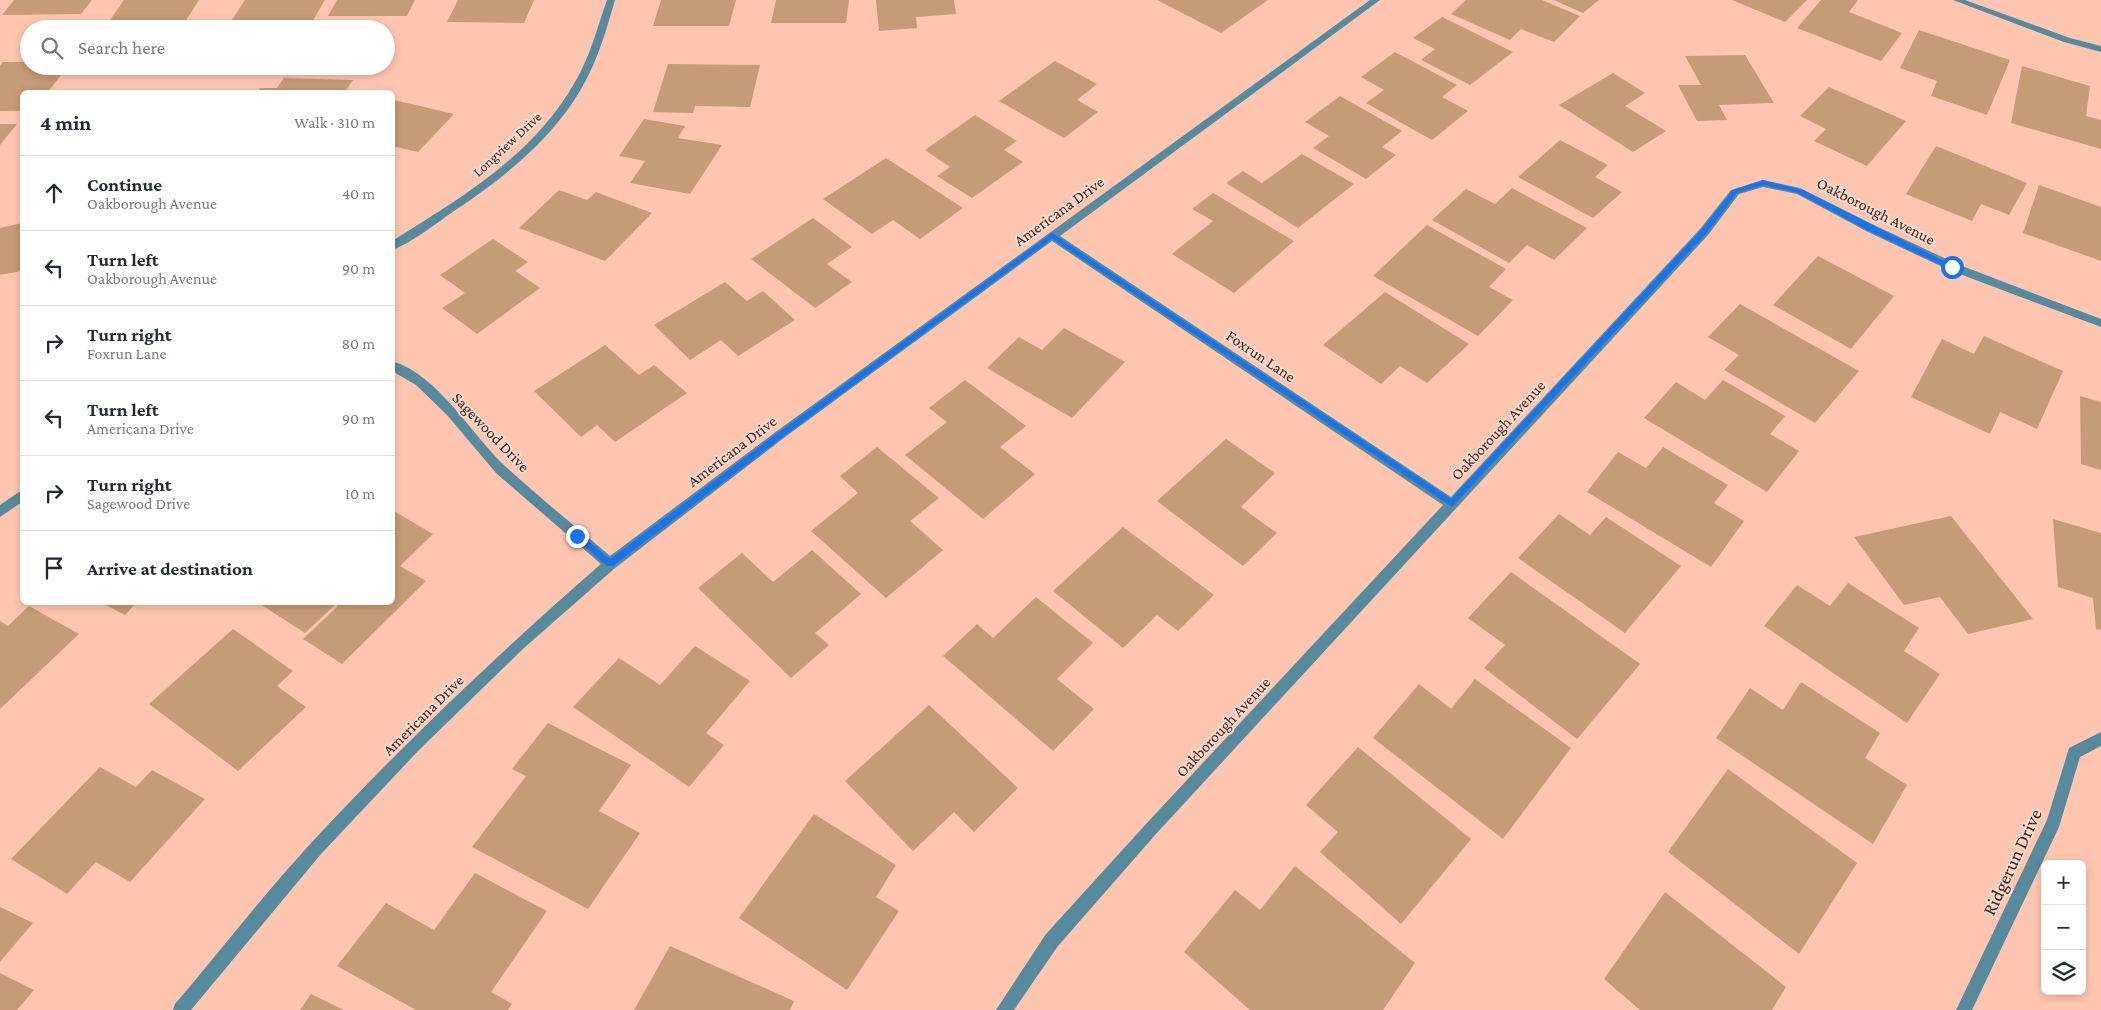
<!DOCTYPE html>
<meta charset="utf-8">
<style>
:root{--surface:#fff;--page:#f2f2f3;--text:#1f2937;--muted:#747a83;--line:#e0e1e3}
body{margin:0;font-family:"Crimson Pro",serif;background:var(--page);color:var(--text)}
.controls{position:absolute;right:15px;bottom:15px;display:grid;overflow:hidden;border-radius:8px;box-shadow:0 2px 8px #0003}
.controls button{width:45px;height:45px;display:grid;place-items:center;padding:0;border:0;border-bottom:1px solid var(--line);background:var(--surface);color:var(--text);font:25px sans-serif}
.stop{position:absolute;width:15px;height:15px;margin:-11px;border:4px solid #1a73e8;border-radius:50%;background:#fff}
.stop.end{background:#1a73e8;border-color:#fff;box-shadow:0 1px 5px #0008}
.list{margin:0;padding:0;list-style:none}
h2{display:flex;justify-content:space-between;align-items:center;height:65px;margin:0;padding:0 20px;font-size:21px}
h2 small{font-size:16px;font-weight:400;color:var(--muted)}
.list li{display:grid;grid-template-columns:32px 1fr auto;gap:15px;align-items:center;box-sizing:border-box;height:75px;padding:0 20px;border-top:1px solid var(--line)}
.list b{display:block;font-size:19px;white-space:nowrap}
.list p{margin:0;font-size:16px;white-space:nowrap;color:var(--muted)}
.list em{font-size:16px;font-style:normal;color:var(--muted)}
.icon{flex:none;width:28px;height:28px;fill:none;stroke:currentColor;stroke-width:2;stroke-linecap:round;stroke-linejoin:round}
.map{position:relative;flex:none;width:2101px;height:1010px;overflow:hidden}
.search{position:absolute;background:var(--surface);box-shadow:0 2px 8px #0003;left:20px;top:20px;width:375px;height:55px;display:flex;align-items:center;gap:12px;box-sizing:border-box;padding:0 18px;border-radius:28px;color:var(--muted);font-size:19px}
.panel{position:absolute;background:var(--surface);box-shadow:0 2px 8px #0003;left:20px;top:90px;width:375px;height:515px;border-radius:8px}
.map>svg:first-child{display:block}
.building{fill:#c69b77}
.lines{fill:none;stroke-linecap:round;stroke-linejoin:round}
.minor{fill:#578a9c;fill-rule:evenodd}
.route{fill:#1a73e8}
.labels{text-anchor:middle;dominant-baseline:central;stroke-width:4;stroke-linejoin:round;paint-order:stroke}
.far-street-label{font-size:14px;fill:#3a251d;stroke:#fbd9cc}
.street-label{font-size:16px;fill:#3a251d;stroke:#fbd9cc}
.near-street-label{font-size:19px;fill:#3a251d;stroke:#fbd9cc}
</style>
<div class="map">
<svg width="2101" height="1010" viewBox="0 0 2101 1010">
<rect width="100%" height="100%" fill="#fec6b0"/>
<path class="building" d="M14 0H92L81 14 2 15Z
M124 0H199L185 22 108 23Z
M245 0H325L312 22 230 23Z
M337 0H415L407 16H328Z
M458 0H534L524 23 447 22Z
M661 0H736L729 26H653Z
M776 0H849L846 23H771Z
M876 0H954L956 14 916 17 917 28 879 31Z
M1157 0H1268L1221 33Z
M1466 0H1542L1580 16 1554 42 1521 29 1510 40 1451 14Z
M1554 0H1599L1583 13Z
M1732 0H1807L1785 22Z
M1821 0H1858L1849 12 1902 33 1881 61 1797 28Z
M1442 17 1513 52 1470 85 1421 60 1435 49 1413 38Z
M1919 30 2010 60 1987 115 1931 96 1937 81 1900 68Z
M1395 52 1457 85 1442 97 1468 111 1432 140 1366 103 1384 90 1361 77Z
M1745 55 1774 103 1719 105 1727 120 1697 121 1678 85H1701L1685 56Z
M1055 61 1097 84 1077 100 1098 112 1064 138 999 101Z
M3 62H29V66H68L48 92H22V111H0V66Z
M668 64 760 65 750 107 695 106 693 113 653 112Z
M2022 66 2090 86 2086 116 2101 120V149L2011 123Z
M1613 73 1645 93 1625 106 1666 131 1633 152 1559 105Z
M284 78 353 80 345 92H257L260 88H277Z
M1829 87 1906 121 1867 166 1814 141 1826 129 1800 116Z
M1340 96 1402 131 1382 147 1396 155 1366 179 1313 148 1329 136 1305 122Z
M394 100 454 114 418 152 392 146V102Z
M975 115 1017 141 1004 150 1023 162 972 198 937 176 950 167 925 150Z
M644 119 685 126 678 138 722 145 690 194 630 183 645 161 619 156Z
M0 124H17L0 145Z
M1560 140 1608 165 1595 177 1622 192 1593 218 1518 177Z
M1936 146 2027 183 2009 215 1981 204 1972 221 1906 194Z
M1302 154 1354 184 1298 228 1226 183 1243 171 1262 183Z
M886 158 963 208 920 239 893 220 872 234 823 199Z
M2039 185 2101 207V261L2023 233Z
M1512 188 1587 228 1554 260 1527 245 1509 263 1432 220 1466 189 1495 204Z
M559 190 587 200 596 192 652 213 605 261 519 228Z
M1213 193 1294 241 1234 293 1172 254 1213 221 1192 209Z
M813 218 852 247 827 264 852 282 815 308 751 259Z
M22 223V271L0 275V228Z
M1427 225 1506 269 1489 287 1513 300 1478 336 1373 276Z
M493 239 528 262 515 271 540 288 477 334 442 308 465 293 440 275Z
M1818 256 1894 296 1851 349 1773 305Z
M725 282 747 301 763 291 795 320 738 356 721 340 690 360 654 325Z
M1385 292 1469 344 1427 383 1400 366 1381 384 1323 345Z
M1740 304 1859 371 1815 423 1724 370 1739 355 1708 337Z
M1064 328 1125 362 1072 418 987 368 1019 337 1042 350Z
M1984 336 2063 371 2037 429 2000 412 1990 434 1911 397 1942 339 1974 354Z
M605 345 639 375 654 365 687 393 615 442 597 425 581 437 534 391Z
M965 380 1026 426 1000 447 1035 474 983 519 905 455 947 422 929 408Z
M1723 380 1785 416 1770 434 1799 451 1767 492 1644 418 1676 382 1705 400Z
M2080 396 2101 402V470L2081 464Z
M1226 439 1275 473 1241 507 1277 533 1243 566 1157 501Z
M877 447 939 498 910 521 943 550 886 598 811 531 858 493 840 476Z
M1663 447 1728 485 1714 503 1744 521 1711 567 1587 492 1618 452 1646 468Z
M392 510 433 534 400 566 426 581 342 664 303 639 338 606 333 602H392Z
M1559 514 1590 535 1606 517 1681 566 1625 633 1518 558Z
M1951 516 2033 619 1968 634 1940 597 1904 605 1854 537Z
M2053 519 2101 533V630L2096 629 2093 598 2058 587Z
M1123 527 1214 595 1178 631 1157 615 1123 648 1053 591Z
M812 550 861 594 815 633 829 645 791 678 698 588 742 553 773 582Z
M1511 572 1640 664 1577 739 1484 668 1505 645 1468 618Z
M1848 583 1919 628 1904 651 1940 674 1907 723 1764 626 1797 585 1830 606Z
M1036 597 1093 643 1057 679 1094 709 1053 751 943 656 977 624 993 638Z
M100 602H137L125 615Z
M262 602H331L335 605 305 633 260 604Z
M29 606 79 634 0 709V621L8 626Z
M233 629 293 671 277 686 306 707 238 771 149 704Z
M695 646 750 681 706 733 724 745 689 787 573 707 619 658 660 685Z
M1475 679 1571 748 1503 839 1373 738 1419 684 1451 709Z
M1801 682 1880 733 1865 758 1907 785 1873 844 1716 738 1750 688 1783 710Z
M929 705 1018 788 974 832 954 812 913 851 845 781Z
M548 723 631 765 599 811 640 833 588 909 472 847 526 776 512 769Z
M1358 747 1471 839 1401 924 1320 852 1338 832 1306 805Z
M100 767 136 787 152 770 205 799 130 882 96 862 67 894 11 859Z
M1728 769 1857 863 1799 954 1668 852Z
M814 814 896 865 876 897 899 911 847 990 739 918Z
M1295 866 1415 963 1383 1010H1250L1184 952 1235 890 1260 910Z
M475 873 547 911 491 992 512 1004 508 1010H416L337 966 386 903 434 930Z
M1665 892 1786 987 1772 1010H1640L1604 979Z
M0 907 33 923 0 962Z
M670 946 794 1001 790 1010H634Z
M0 973 34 990 17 1010H0Z
M311 994 344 1010H300Z"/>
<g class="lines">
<path class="minor" d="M607 0H615C608 24 601 49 590 72 561 133 508 175 454 211 438 222 410 244 392 250V241C461 198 534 155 575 82 590 57 597 28 607 0Z
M1370 0H1380L1060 236 1451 497 1700 229 1731 190 1763 180 1800 188 1876 226 1957 264 2101 319V327L1949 270 1868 232 1797 194 1763 187 1739 194 1708 235 1156 834 1058 946 1014 1010H996L1046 934 1146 824 1443 505 1052 241 785 437 615 568 524 648 419 750 321 854 191 1010H173L175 1004C221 950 264 894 312 842 403 744 500 652 601 564L496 473 447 415 416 385 392 371V361C440 376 471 435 506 467 540 498 576 527 610 556L777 431Z
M1953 0H1965L2070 38 2101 46V52L2064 42Z
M22 490V502L0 517V505Z
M2101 732V746L2080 757 2059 827 1972 1010H1956L2047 820 2069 748Z"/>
</g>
<path class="route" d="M1763 180 1803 190 1956 267 1950 269 1869 231 1798 193 1764 185 1737 193 1706 234 1452 507 1052 239 784 436 613 566H607L573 536 577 533 580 534 610 559 779 432 1052 233 1451 499 1701 230 1733 190Z"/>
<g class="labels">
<g class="far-street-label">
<text transform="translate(507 144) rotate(-43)">Longview Drive</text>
</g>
<g class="street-label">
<text transform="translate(1059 211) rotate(-36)">Americana Drive</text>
<text transform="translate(1876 211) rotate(27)">Oakborough Avenue</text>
<text transform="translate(1261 356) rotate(34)">Foxrun Lane</text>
<text transform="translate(1498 430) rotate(-47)">Oakborough Avenue</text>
<text transform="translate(491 432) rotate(46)">Sagewood Drive</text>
<text transform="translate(732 451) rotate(-37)">Americana Drive</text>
<text transform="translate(423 715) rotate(-45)">Americana Drive</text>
<text transform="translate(1223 727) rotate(-47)">Oakborough Avenue</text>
</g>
<g class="near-street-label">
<text transform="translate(2012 862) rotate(-65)">Ridgerun Drive</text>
</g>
</g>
</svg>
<div class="controls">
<button>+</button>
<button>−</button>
<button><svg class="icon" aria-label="layers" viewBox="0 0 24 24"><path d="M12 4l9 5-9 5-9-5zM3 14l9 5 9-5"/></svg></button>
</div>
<div class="stop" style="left:1952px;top:267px"></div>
<div class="stop end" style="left:577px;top:536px"></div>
<div class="search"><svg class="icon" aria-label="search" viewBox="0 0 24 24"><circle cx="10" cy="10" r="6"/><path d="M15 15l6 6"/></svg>Search here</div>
<section class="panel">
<h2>4 min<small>Walk · 310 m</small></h2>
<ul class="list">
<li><svg class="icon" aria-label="ahead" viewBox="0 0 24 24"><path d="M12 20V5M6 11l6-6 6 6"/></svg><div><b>Continue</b><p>Oakborough Avenue</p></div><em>40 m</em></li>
<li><svg class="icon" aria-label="left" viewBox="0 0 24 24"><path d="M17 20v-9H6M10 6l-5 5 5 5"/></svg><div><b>Turn left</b><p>Oakborough Avenue</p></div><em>90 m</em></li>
<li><svg class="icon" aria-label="right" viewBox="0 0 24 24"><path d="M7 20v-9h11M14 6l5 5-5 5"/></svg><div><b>Turn right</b><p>Foxrun Lane</p></div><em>80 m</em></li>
<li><svg class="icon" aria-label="left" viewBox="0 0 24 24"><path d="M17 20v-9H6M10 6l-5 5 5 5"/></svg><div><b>Turn left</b><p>Americana Drive</p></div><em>90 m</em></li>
<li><svg class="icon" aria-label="right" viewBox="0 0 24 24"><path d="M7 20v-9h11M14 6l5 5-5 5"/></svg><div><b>Turn right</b><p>Sagewood Drive</p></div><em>10 m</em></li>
<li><svg class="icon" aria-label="arrive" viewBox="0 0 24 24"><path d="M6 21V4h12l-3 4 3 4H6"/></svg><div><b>Arrive at destination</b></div></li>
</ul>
</section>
</div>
